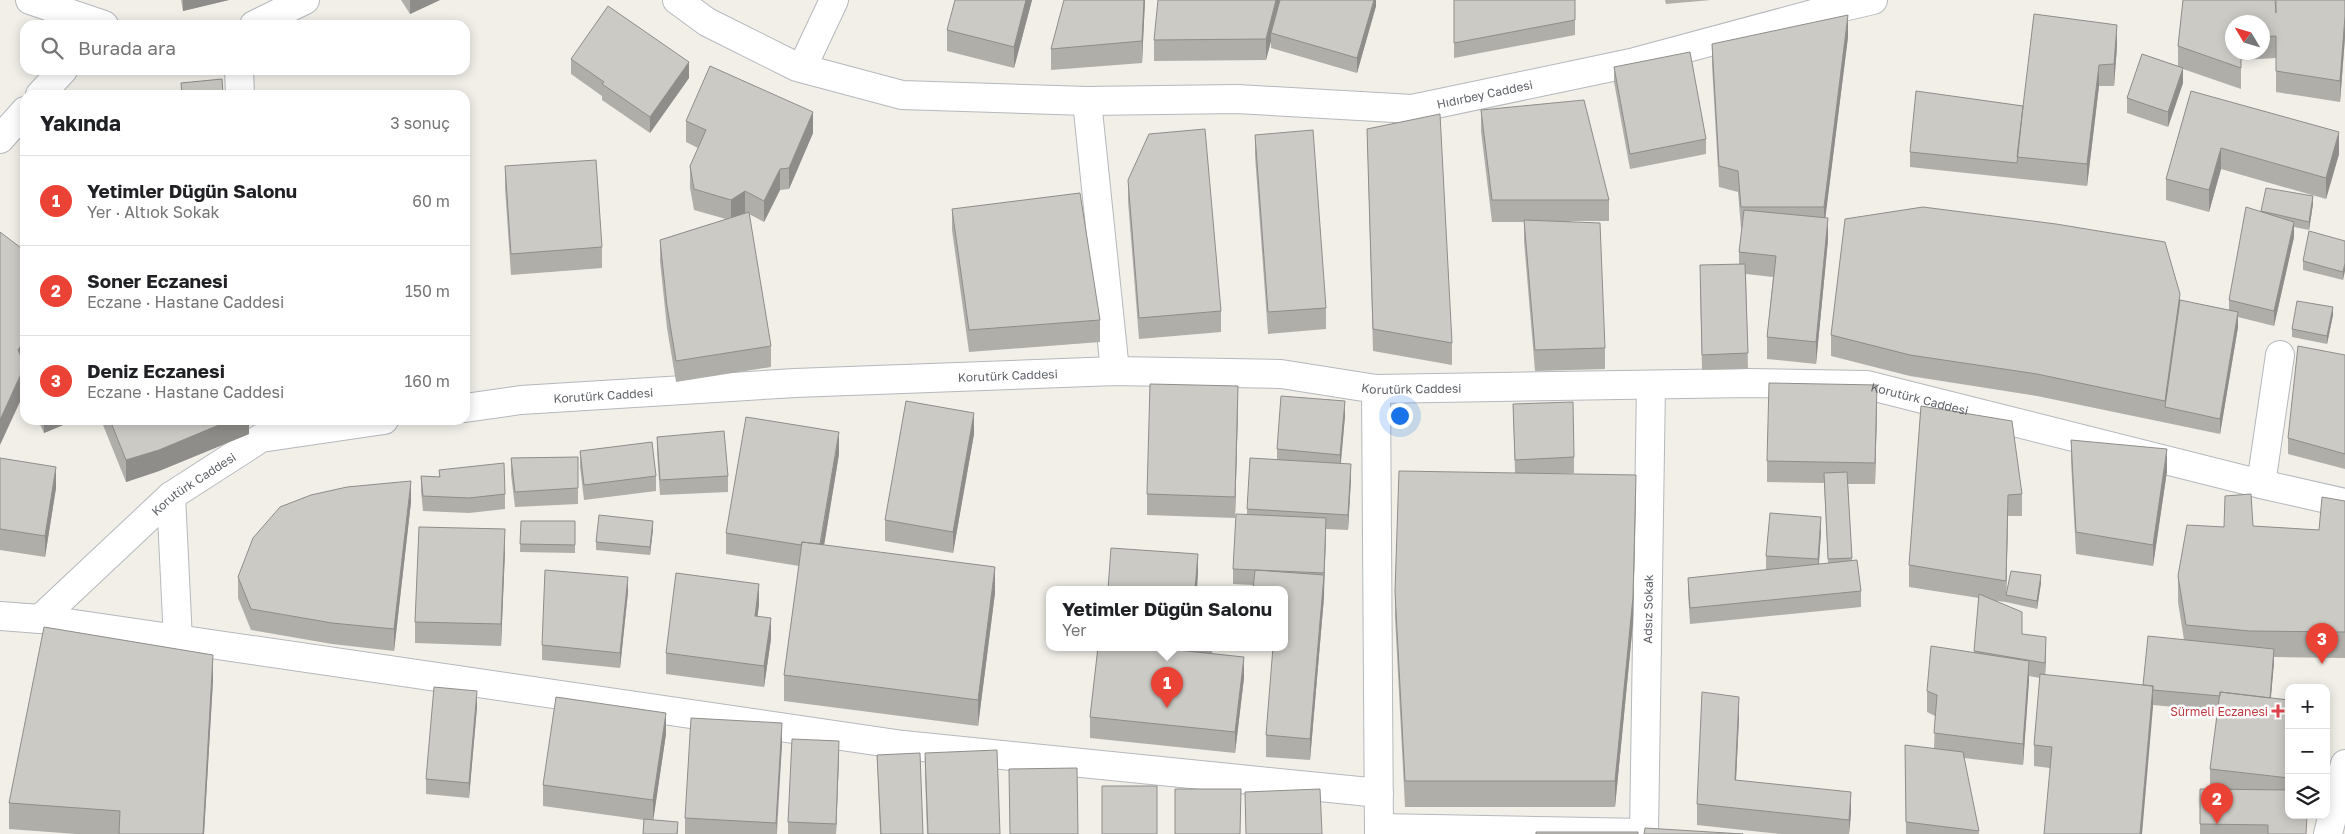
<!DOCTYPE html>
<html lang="tr">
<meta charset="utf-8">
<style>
:root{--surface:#fff;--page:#f6f6f6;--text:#202124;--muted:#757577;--line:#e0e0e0;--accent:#ea4335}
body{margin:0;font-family:"Golos Text",sans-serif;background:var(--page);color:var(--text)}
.controls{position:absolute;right:15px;bottom:15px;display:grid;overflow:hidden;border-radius:10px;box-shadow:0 2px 12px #0003}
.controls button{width:45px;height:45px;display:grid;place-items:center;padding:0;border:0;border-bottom:1px solid var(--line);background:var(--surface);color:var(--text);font:25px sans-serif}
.compass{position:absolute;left:2225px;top:15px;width:45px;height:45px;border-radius:50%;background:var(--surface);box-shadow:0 2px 12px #0003;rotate:308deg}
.you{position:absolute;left:1399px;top:415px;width:18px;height:18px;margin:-12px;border:4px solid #fff;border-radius:50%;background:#1a73e8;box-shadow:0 0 0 8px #1a73e833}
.badge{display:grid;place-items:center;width:32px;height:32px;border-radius:50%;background:var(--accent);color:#fff;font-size:16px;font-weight:700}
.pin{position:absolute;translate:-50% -41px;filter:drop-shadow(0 1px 2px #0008)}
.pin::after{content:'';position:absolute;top:26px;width:18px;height:15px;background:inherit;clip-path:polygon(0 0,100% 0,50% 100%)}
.popup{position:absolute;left:1046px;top:586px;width:242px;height:65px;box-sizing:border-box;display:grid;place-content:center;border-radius:10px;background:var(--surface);filter:drop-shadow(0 1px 4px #0005);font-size:16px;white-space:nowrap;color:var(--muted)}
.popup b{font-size:19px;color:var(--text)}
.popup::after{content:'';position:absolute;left:50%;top:100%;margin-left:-10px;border:10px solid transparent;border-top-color:var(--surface)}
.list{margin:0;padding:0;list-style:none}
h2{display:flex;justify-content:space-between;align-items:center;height:65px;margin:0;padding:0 20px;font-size:21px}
h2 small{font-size:16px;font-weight:400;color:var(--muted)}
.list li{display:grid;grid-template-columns:32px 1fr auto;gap:15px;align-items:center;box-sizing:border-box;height:90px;padding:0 20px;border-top:1px solid var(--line)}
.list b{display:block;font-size:19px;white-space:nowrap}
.list p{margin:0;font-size:16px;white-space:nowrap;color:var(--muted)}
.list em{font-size:16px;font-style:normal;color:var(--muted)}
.icon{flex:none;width:28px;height:28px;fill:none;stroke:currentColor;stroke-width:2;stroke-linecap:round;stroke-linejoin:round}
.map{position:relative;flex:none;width:2345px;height:834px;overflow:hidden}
.search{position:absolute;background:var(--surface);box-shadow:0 2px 12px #0003;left:20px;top:20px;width:450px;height:55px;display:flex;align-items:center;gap:12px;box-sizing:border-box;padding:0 18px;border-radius:15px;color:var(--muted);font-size:19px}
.panel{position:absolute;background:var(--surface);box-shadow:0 2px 12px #0003;left:20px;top:90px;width:450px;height:335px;border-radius:15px}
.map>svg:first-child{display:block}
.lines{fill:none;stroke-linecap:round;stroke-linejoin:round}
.minor-casing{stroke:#b5b8bc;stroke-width:30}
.minor{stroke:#fff;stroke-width:28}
.wall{fill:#afaea9;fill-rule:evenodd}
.shaded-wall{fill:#8f8d8a}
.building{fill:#cccac5;stroke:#8f8d8a}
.health-dot{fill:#e0444e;stroke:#fff;stroke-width:2}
.labels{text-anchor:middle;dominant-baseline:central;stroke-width:5;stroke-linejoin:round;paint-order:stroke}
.street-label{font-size:12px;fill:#5f6368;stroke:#fff}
.health-label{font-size:12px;fill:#be3a42;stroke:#fff;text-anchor:end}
</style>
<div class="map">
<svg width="2345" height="834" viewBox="0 0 2345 834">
<rect width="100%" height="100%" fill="#f1efe8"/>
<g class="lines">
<defs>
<g id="minor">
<path d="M30 0 104 25"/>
<path id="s1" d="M677 0 707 22 797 67 902 95 1087 101 1237 99 1412 109 1631 63 1813 14 1873 0"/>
<path d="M254 25 305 0"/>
<path d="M802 68 834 0"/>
<path d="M239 70 240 95"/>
<path d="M40 95 63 70"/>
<path d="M1087 101 1115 371"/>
<path d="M0 139 25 111"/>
<path d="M1376 389 1379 834"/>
<path id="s2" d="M465 408 521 400 795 383 1115 371 1281 374 1376 389 1748 383 1867 385 2261 484 2345 503"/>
<path d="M2261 484 2280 355"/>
<path d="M171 496 178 640"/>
<path d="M0 616 40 619 903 745 1379 793"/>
<path id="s3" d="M40 619 171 496 261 438 384 420"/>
<path d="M1379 828 1644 833"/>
<path id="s4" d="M1644 833 1651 385"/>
<path d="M2328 834 2345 764"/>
</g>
</defs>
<use href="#minor" class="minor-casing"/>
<use href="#minor" class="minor"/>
</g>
<path class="wall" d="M181 0H229L183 11Z
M401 0H440L410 14Z
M1032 0 1014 68 947 51V30Z
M1145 0 1142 63 1051 70V49Z
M1376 0V6L1357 73 1271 48V41L1266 60 1154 61V40Z
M1454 0H1575V35L1454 58Z
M1665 0H1711L1666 4Z
M2183 0H2275L2276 12V0H2345V37L2340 102 2276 92V58L2241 60V89L2183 69V83L2168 127 2127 113V98L2142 54 2178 66V46ZM2232 22H2262V52H2232Z
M1848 37 1825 218 1828 240 1816 364 1767 359V337L1773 277 1746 274 1748 369 1702 370 1700 281 1739 264V252L1742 228H1741L1738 192 1719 187 1712 65V44Z
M2117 46 2114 86H2099L2087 186 1910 167V152L2023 106Z
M571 59 689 78 650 133 602 100V96L571 74Z
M1614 67 1706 139V154L1630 169 1614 82Z
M2191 91 2339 154 2326 199 2221 169 2209 212 2166 200V179Z
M1481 110 1609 200V221H1570L1605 348V369L1535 371 1524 241V222H1492L1481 131Z
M686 121 813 133 789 189 780 190 764 222 749 214 771 346V367L676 382 667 328 660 261V240L726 219 694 210 690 188V166L698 148 686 142Z
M1367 129 1452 343V365L1373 351Z
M1255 135 1326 308V329L1268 334 1255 156Z
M505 166 602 247V268L511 275 505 188Z
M1128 180 1221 311V332L1139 339 1128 201Z
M2313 204 2309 230 2294 227V237L2274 326 2238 317V327L2220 434 2037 396 1910 376 1831 356V335L2180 300 2229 310V300L2261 211Z
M952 209 1100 320V342L969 352 952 230Z
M2345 241 2343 280 2303 270V261Z
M2333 315 2327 344 2292 337V329Z
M2345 355V469L2288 454V438Z
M1513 404 1574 457V473L1547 474 1636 501 1633 623 1615 807H1405L1395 617V592L1515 473Z
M1877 406 1875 484H1848L1852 561 1861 591V607L1690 624 1688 593V578L1766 570V556L1821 532 1819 564 1828 563 1824 483 1767 482V461Z
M1921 406 2022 494V516H2008L2006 594 2041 583 2037 609 2006 602 1997 601 2022 634 2046 652 2045 675 2143 685 2184 640 2178 602V576L2224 527 2253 526 2319 530 2345 501V658L2274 657 2271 698 2289 700V815L2306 834H2200V789H2210V769L2218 711 2153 705 2050 768 2034 766V745L2040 678 2029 676 2023 765 1964 758 1979 834H1906L1905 745 1934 749 1935 716 1927 712V691L1974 653 1979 598 1909 587V565Z
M1238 407 1235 518 1147 515V494Z
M1345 416 1341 463 1351 479 1348 530 1326 529 1324 597 1310 760 1266 757V735L1284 589 1253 585 1233 584V569L1247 514V509L1277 459V449Z
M38 420H75L44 433Z
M101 420H249V434L159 471 126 482Z
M974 434 953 553 885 541V520Z
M657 437 728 476V492L660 495 657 452Z
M2071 440 2167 471 2153 566 2076 554 2071 462Z
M580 451 656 476V491L584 500 580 467Z
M839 454 824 545 995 593 978 726 784 701V675L799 566 726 554V533Z
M578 457V504L515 507 511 474V458Z
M0 458 56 488 45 557 0 550Z
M439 470 505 494V509L469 513 423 511 421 491V476L439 477Z
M411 502 394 651 332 644 251 630 238 598V577Z
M521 521H575V553L520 552Z
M653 529 650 555 596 550V542Z
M505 551 501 646 415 643V622Z
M628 592 620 668 542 660V645Z
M759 605 757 616 771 639 764 687 666 674V653Z
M1098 647H1213L1212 653 1244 678 1235 753 1090 738V717Z
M213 680 204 834H76L9 829V803Z
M477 707 469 798 426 794V779Z
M1739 718 1736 780 1851 813 1849 834H1781L1697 825V804Z
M666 734 653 820 678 830V834H643L644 820 543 806V785Z
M782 744 777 834H685V818Z
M925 753 1000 834H927L925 774Z
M877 755 923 834H880Z
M839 756 836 834H788V822Z"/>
<path class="shaded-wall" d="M183 0H229L183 11Z
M410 0H440L410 14Z
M1026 0H1032L1014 68V47Z
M1144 0H1145L1142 63V41Z
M1276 0H1282L1271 33V41L1266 60V39Z
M1374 0H1376V6L1357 73V58Z
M1848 15V37L1824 229V207Z
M2345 16V37L2340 102V81Z
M2117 25V46L2114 86V64Z
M689 62V78L650 133V117Z
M2099 65V86L2087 186V164Z
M2183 68V83L2168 127V112Z
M813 112V133L789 189V168Z
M2339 132V154L2326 199V178Z
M2221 148V169L2209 212V190Z
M780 169V190L764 222V201Z
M745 191V213L731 221V200Z
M2313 196V204L2309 230V222Z
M1828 218V240L1816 364V342Z
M2294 222V237L2274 326V311Z
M2345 263V271L2343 280V272Z
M2180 294V315L2165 407V422V401Z
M2333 307V315L2327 344V336Z
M2238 312V327L2220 434V419Z
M25 339V365L18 350Z
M25 365V391L0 445V420Z
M1877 385V406L1875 484V463Z
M1238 386V407L1235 518V497Z
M1345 401V416L1340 470V455Z
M974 413V434L953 553V532Z
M44 420H75L44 433Z
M231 420H249V434L159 471 126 482V460Z
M839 432V454L820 570V548Z
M2167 449V471L2153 566V545Z
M1351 464V479L1348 530V515Z
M56 467V488L45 557V536Z
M1636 475 1633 623 1615 807V781Z
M411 481V502L394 651V629Z
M2008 495V516L2006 603V581Z
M1821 517V532L1818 575V559Z
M1326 518V533L1324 588V573Z
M653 521V529L650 555V547Z
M505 529V551L501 646V624Z
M1198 554V575L1197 589H1195Z
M995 567V593L978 726V700Z
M1324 575V597L1310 760V739Z
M2041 575V583L2037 609V601Z
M628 577V592L620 668V653Z
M759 584V605L755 637V616Z
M771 618V639L764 687V666Z
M2046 637V652L2045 679V663Z
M2274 649V664L2269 716V701Z
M213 655V680L204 834H203Z
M1244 657V678L1235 753V732Z
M2029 661V682L2023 765V744Z
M2153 686V707L2142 834H2140Z
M477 691V707L469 798V783Z
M1739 697V718L1735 801V780Z
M666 713V734L653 822V800Z
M782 723V744L776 834V823Z
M839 741V756L836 834V824Z
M1851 792V813L1849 834V820Z"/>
<path class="building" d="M955 0H1026L1014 47 947 30Z
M1064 0H1144L1142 41 1051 49Z
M1158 0H1276L1266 39 1154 40Z
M1280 0H1374L1357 58 1271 33Z
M1454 0H1575V20L1454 43Z
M2183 0H2275L2276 13V0H2345V16L2340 81 2276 71V36L2262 37V22H2232V52H2241V68L2178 46Z
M608 6 689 62 650 117 602 84 604 82 571 59Z
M2034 14 2117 25 2114 64 2099 65 2087 164 2017 157Z
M1848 15 1824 207H1741L1738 171 1719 166 1712 44Z
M1690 52 1706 139 1630 154 1614 67Z
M2142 54 2183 68 2168 112 2127 98Z
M710 66 813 112 789 168 780 169 764 201 745 191 731 200 694 189 690 166 706 130 686 121Z
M222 79 223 95H182L181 83Z
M1916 91 2023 106 2017 163 1910 152Z
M2191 91 2339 132 2326 178 2221 148 2209 190 2166 179Z
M1584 100 1609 200H1492L1481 110Z
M1440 114 1452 343 1373 329 1367 129Z
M1205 129 1221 311 1139 318 1128 180 1149 134Z
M1313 130 1326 308 1268 312 1255 135Z
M596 160 602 247 511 254 505 166Z
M2266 188 2313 196 2309 222 2261 211Z
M1080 193 1100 320 969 330 952 209Z
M1923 207 2056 224 2165 242 2180 294 2165 401 2037 374 1910 355 1831 335 1845 219Z
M2246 207 2294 222 2274 311 2229 300Z
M1744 210 1828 218 1816 342 1767 337 1776 256 1739 252Z
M749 212 771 346 676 361 667 306 660 240Z
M1524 220 1600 223 1605 348 1535 350Z
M2309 231 2345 241V263L2343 272 2303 261Z
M0 232 25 251V339L18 350 25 365 0 420Z
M1745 264 1748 353 1702 355 1700 265Z
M2180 300 2238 312 2220 419 2165 407Z
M2297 301 2333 307 2327 336 2292 329Z
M2298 346 2345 355V454L2288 438Z
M1769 383 1877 385 1875 463 1767 461Z
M1150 384 1238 386 1235 497 1147 494Z
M1281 396 1345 401 1340 455 1277 449Z
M906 401 974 413 953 532 885 520Z
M1573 402 1574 457 1515 460 1513 404Z
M1921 406 2012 421 2022 494 2008 495 2006 581 1909 565Z
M746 417 839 432 820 544 802 542 801 545 726 533Z
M110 420H231L159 450 126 460Z
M724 431 728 476 660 480 657 437Z
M2071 440 2167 449 2153 545 2076 532Z
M652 442 656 476 584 485 580 451Z
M578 457V488L515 492 511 458Z
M0 458 56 467 45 536 0 529Z
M1250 458 1351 464 1348 515 1247 509Z
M504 463 505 494 469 498 423 496 421 476 440 477 439 470Z
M1399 471 1636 475 1633 597 1615 781H1405L1395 592Z
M1847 472 1852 558 1828 559 1824 473Z
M411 481 394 629 332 623 251 609 238 577 253 538 280 507 311 495 347 487Z
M2251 494 2253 526 2319 530 2322 497 2345 501V632L2250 631 2186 625 2178 576 2187 525 2224 527 2225 496Z
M1770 513 1821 517 1818 559 1766 556Z
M1236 514 1326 518 1324 573 1233 569Z
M599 515 653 521 650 547 596 542Z
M521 521H575V545L520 544Z
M419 527 505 529 501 624 415 622Z
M802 542 995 567 978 700 784 675Z
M1111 548 1198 554 1195 589H1108Z
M1857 560 1861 591 1690 608 1688 578Z
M545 570 628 577 620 653 542 645Z
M1255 570 1324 575 1310 739 1266 735 1273 647H1284V589H1253Z
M2011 571 2041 575 2037 601 2006 595Z
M676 573 759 584 755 616 771 618 764 666 666 653Z
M1979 594 2022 612V634L2046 637 2045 663 1974 651Z
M44 627 213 655 203 834H119L120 811 9 803Z
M2148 636 2274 649 2270 698 2220 692V696L2153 690V686L2143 685Z
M1931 646 2029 661 2023 744 1934 733 1937 695 1927 691Z
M1098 647H1149L1244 657 1235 732 1090 717Z
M2040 674 2153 686 2140 834H2044L2052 747 2034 745Z
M434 687 477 691 469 783 426 779Z
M1702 692 1739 697 1735 780 1851 792 1849 820 1697 804Z
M2220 692 2289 700V778L2210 769Z
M556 697 666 713 653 800 543 785Z
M691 718 782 723 776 823 685 818Z
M792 739 839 741 836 824 788 822Z
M1905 745 1963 752 1979 831 1906 822Z
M997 750 1000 834H928L925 753Z
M920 753 923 834H881L877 755Z
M1077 768 1078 834H1010L1009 769Z
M1102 786H1157V834H1102Z
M1175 789H1241L1240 834H1175Z
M1320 789 1322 834H1246L1245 792Z
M2200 789 2289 790V815H2307L2306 834H2268V825L2200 824Z
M644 819 678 822 677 834H643Z
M1645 828 1743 834H1644Z
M1536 832H1638V834H1536Z"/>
<path class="health-dot" d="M2275.5 703.5h5v5h5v5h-5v5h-5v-5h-5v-5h5z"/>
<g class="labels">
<g class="street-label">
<text stroke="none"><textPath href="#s1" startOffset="831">Hıdırbey Caddesi</textPath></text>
<text stroke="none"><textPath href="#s2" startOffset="544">Korutürk Caddesi</textPath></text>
<text stroke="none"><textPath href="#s2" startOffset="949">Korutürk Caddesi</textPath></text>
<text stroke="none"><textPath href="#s2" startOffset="139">Korutürk Caddesi</textPath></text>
<text stroke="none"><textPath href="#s2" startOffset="1459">Korutürk Caddesi</textPath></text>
<text stroke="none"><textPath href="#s3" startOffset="205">Korutürk Caddesi</textPath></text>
<text stroke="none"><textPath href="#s4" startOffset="224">Adsız Sokak</textPath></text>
</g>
<g class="health-label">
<text x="2268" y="711">Sürmeli Eczanesi</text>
</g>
</g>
</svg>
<div class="controls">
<button>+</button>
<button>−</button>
<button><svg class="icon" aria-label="layers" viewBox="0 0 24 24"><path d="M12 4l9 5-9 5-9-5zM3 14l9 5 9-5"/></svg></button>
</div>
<svg class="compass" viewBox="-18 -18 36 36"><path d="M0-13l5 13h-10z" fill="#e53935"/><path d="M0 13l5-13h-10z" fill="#757577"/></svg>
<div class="you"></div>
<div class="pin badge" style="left:1167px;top:708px">1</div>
<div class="popup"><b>Yetimler Düğün Salonu</b>Yer</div>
<div class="pin badge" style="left:2217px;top:824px">2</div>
<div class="pin badge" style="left:2322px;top:664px">3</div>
<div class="search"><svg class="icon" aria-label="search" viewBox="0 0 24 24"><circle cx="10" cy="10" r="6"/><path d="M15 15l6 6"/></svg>Burada ara</div>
<section class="panel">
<h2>Yakında<small>3 sonuç</small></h2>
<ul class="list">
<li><span class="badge">1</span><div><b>Yetimler Düğün Salonu</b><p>Yer · Altıok Sokak</p></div><em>60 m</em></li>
<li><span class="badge">2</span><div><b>Soner Eczanesi</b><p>Eczane · Hastane Caddesi</p></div><em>150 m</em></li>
<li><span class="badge">3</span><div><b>Deniz Eczanesi</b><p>Eczane · Hastane Caddesi</p></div><em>160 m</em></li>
</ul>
</section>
</div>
